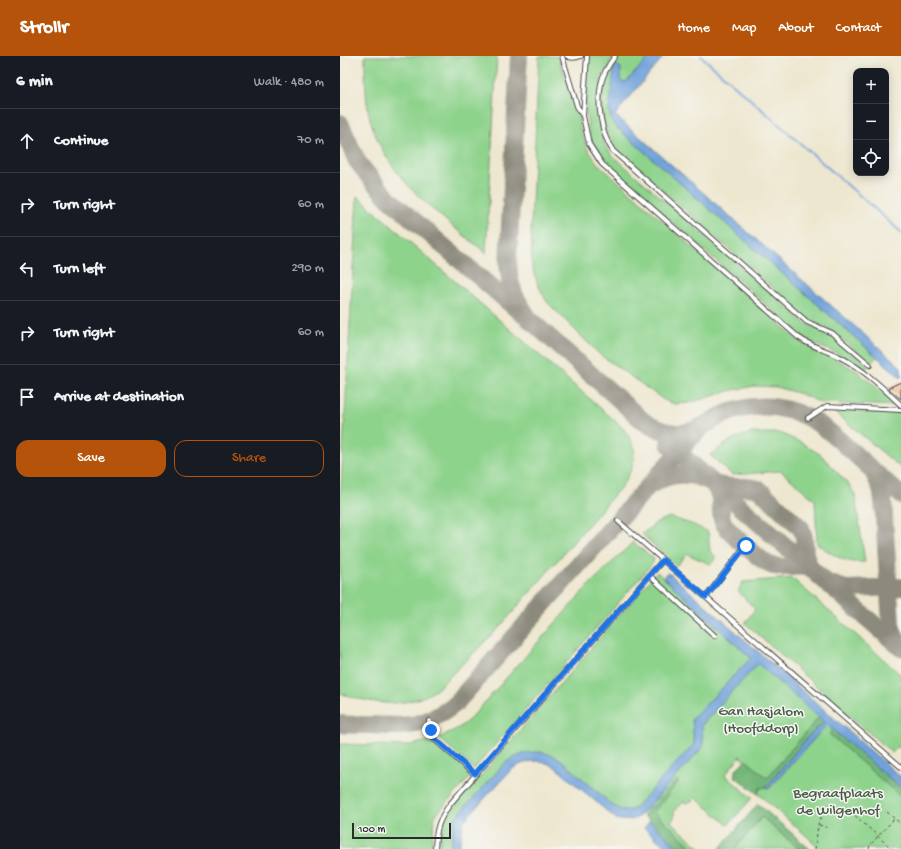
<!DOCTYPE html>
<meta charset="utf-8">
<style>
:root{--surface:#171b24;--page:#20242c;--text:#f1f3f6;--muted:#9ea1a6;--line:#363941;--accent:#b45309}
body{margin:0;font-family:"Gochi Hand",sans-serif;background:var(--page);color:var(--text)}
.controls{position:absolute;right:12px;top:12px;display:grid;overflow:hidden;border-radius:8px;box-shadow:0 2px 10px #0003}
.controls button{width:36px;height:36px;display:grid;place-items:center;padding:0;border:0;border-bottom:1px solid var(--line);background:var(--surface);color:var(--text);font:20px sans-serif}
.scale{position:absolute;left:12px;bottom:10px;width:99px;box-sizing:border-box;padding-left:4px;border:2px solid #2b2b2b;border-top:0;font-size:11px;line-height:14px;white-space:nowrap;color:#2b2b2b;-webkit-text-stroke:3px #f6f6f2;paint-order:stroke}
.stop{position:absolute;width:12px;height:12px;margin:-9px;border:3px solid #1a73e8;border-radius:50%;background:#fff}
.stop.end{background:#1a73e8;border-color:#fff;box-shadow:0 1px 4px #0008}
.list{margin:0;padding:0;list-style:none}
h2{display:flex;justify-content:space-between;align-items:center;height:52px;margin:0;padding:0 16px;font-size:17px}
h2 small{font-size:13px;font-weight:400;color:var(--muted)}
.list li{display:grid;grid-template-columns:26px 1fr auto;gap:12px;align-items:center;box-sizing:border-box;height:64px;padding:0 16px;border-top:1px solid var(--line)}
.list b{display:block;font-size:15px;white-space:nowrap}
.list em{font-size:13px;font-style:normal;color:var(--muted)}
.actions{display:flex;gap:8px;padding:12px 16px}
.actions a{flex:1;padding:9px 0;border:1px solid var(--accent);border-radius:12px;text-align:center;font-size:14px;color:var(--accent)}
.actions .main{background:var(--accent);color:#fff}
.icon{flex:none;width:22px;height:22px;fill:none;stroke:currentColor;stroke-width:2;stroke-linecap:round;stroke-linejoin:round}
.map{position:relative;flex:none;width:561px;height:793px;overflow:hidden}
header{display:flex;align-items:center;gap:24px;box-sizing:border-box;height:56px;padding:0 20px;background:var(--accent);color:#fff}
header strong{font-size:19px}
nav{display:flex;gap:22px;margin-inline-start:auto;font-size:14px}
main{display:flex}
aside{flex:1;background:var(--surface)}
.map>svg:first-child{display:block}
.green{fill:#8ed38c;stroke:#5c7f5c}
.forest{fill:#72b578;stroke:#4e7052}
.water{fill:#6fa1da;stroke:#4d6682}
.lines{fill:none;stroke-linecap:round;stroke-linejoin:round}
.stream{stroke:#6fa1da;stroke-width:2}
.taxiway{stroke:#8c897d;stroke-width:18}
.building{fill:#eeaa82}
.lane-casing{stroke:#484744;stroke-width:6}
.path{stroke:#484744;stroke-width:1;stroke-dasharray:3 3;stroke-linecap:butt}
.lane{stroke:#fff;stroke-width:4}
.route{stroke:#1a73e8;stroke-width:5}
.labels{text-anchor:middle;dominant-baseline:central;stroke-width:3;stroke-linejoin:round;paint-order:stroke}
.park-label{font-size:15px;fill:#495d48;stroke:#f6f6f2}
</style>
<header>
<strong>Strollr</strong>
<nav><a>Home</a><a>Map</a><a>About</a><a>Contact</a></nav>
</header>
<main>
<aside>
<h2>6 min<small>Walk · 480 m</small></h2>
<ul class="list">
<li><svg class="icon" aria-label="ahead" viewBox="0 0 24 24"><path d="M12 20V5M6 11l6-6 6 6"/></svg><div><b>Continue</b></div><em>70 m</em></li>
<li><svg class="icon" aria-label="right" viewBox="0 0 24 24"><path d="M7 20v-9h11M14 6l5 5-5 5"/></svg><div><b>Turn right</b></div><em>60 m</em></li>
<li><svg class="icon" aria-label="left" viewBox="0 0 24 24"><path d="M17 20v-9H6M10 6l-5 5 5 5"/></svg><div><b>Turn left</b></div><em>290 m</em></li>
<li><svg class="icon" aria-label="right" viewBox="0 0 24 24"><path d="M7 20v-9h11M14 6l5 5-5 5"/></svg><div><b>Turn right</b></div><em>60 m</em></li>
<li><svg class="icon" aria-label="arrive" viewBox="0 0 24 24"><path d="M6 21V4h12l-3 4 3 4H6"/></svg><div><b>Arrive at destination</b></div></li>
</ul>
<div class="actions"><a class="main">Save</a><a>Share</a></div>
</aside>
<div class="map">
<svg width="561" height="793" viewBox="0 0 561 793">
<rect width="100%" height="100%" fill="#f6f6f2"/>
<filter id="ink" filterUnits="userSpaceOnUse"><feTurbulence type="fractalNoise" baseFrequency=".025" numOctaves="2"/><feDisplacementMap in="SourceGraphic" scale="8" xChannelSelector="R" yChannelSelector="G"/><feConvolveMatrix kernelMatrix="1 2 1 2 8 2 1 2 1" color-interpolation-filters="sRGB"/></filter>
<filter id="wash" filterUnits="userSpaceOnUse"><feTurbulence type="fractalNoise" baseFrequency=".012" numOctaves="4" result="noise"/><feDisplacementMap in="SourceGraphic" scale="16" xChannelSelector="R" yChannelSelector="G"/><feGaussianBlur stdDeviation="0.9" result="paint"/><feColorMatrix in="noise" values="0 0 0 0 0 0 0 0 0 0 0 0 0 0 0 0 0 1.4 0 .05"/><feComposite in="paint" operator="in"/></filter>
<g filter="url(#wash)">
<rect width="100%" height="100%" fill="#eee7cf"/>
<path class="green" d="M25 0H157L146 197C101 160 46 123 30 63 25 43 25 21 25 0Z
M199 0H218L238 58 241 76 247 92 257 107 461 287 494 302 517 315 559 350 481 347 461 338 436 331 415 330 393 334 349 347 334 348 324 344 259 298 207 246 198 229 192 211 191 170Z
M249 0H273L261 23 260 66 264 88 272 99 465 267 495 281 529 310 525 314 507 302 470 286 459 278 260 102C240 72 247 34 249 0Z
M277 0H310L287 25 283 26 280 23 281 12 272 36 270 48 274 69 537 301 531 307 493 276 468 263 275 92C261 72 257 39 267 16 269 10 274 5 277 0Z
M17 140 281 370C285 375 291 382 293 389 298 405 289 419 281 431L159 572 96 634C67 653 32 649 0 637V450Z
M492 354 561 357V412Z
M411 377H440L462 387 481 399 510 430 515 439 525 506C504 508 494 499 477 488L475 444 441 415 392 419 370 399 393 383Z
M330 461 354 469 368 476 370 495 377 502 370 508 347 498 336 510 302 478 317 466Z
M293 486 314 503 312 508 134 713 99 682 120 671 131 662 248 530Z
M317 516 411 602 352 663 354 688 295 752C286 758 280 754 271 748L220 703 202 696 185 697 115 762 110 793H99L101 771 106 760Z
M452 522 561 619V688L552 697 405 567 415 553 398 535 403 526Z
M418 607 479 661 427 722 400 700 385 719 412 742 388 769 356 742 348 747 343 746 334 756V762L331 766 361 793H354L313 756 338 726 337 725 304 760 302 758 363 691 362 669Z
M487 668 493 674 490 678 561 741V793H480L470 783 418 738 420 732 426 731 429 733Z
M94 684 130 717 131 720 95 760 91 793H0V688L65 690Z
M422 761 459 793H394Z"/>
<path class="forest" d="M479 661 484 666 468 681 426 731 420 732 418 738 394 720 397 712 406 704 427 722Z
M493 674 561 732V741L489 678Z
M337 724 338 726 314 756 354 793H340L304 760Z
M418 748 470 793H459L422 761 394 793H379Z"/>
<path class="water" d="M310 0H324L275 59 561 311V322L274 69 271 64 269 54 274 12 276 9 281 12 280 23 283 26 287 25Z
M327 517 330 518 561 721V732L487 669 428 733 426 731 468 681 484 666 418 608 362 668 363 691 301 759C293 765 286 766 276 763L215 711C200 702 185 704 171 714L123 766 119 793H110L115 762 165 707C183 695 201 692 220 703L271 748C280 754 286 758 295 752L354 688 352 663 411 602 325 523V518Z
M310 765 340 793H328L304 772Z"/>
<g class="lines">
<path class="stream" d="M361 0 561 176"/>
<path class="taxiway" d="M179 0 168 206 170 225 175 240 189 263 302 364C319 376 339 382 359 372 367 368 374 363 383 359 403 350 427 348 448 354 477 361 497 382 518 401 532 414 547 427 561 439
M0 67 17 105 32 124 48 142 181 257
M329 388 561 592
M534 418 541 432 543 444 551 569 554 578 561 590
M313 428C327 418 347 416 363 423 370 425 376 429 383 430 396 433 408 428 420 434L461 472 464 481 465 498 470 512
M373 428C375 431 378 435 379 439 382 447 379 457 383 466 387 475 424 508 433 510 446 513 458 508 470 512
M491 528 506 533 560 531
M0 668C10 669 21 669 31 669 66 671 85 672 115 648L351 382 361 372"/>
</g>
<g id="blocks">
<path class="building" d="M561 326V343L548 332Z"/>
</g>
</g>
<g filter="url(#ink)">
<use href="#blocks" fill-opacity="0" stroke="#484744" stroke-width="1"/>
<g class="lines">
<defs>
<path id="lane" d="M222 0 237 50 243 60
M227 0C231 3 236 2 241 0
M247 0 243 60 249 88 262 108 458 281C470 290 485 294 500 301 523 313 542 331 561 349
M275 0C269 8 263 18 261 28 257 49 261 78 273 95L467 266 492 277 530 309
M468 362 487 350 561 354
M278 465 561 711
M310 520 375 580
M366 541 405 490
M89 665 94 683 135 719
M95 793C96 773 98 765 110 748L323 504"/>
</defs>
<use href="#lane" class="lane-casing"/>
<path class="path" d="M547 756 561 768
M479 769 488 772
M475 793 478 769 485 749 510 755 552 793
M529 793 530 789 554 763"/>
<use href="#lane" class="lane"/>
</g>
</g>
<g class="lines" filter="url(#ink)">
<path class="route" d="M91 674 94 682 135 718 323 504 366 541 406 490"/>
</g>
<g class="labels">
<g class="park-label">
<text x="421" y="656">Gan Hasjalom<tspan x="421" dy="17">(Hoofddorp)</tspan></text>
<text x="498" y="738">Begraafplaats<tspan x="498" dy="17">de Wilgenhof</tspan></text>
</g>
</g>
</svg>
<div class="controls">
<button>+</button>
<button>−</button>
<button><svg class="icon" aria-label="locate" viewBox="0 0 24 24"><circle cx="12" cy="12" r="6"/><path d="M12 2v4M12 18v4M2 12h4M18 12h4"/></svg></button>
</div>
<div class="scale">100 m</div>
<div class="stop" style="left:406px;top:490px"></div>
<div class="stop end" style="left:91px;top:674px"></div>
</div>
</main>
